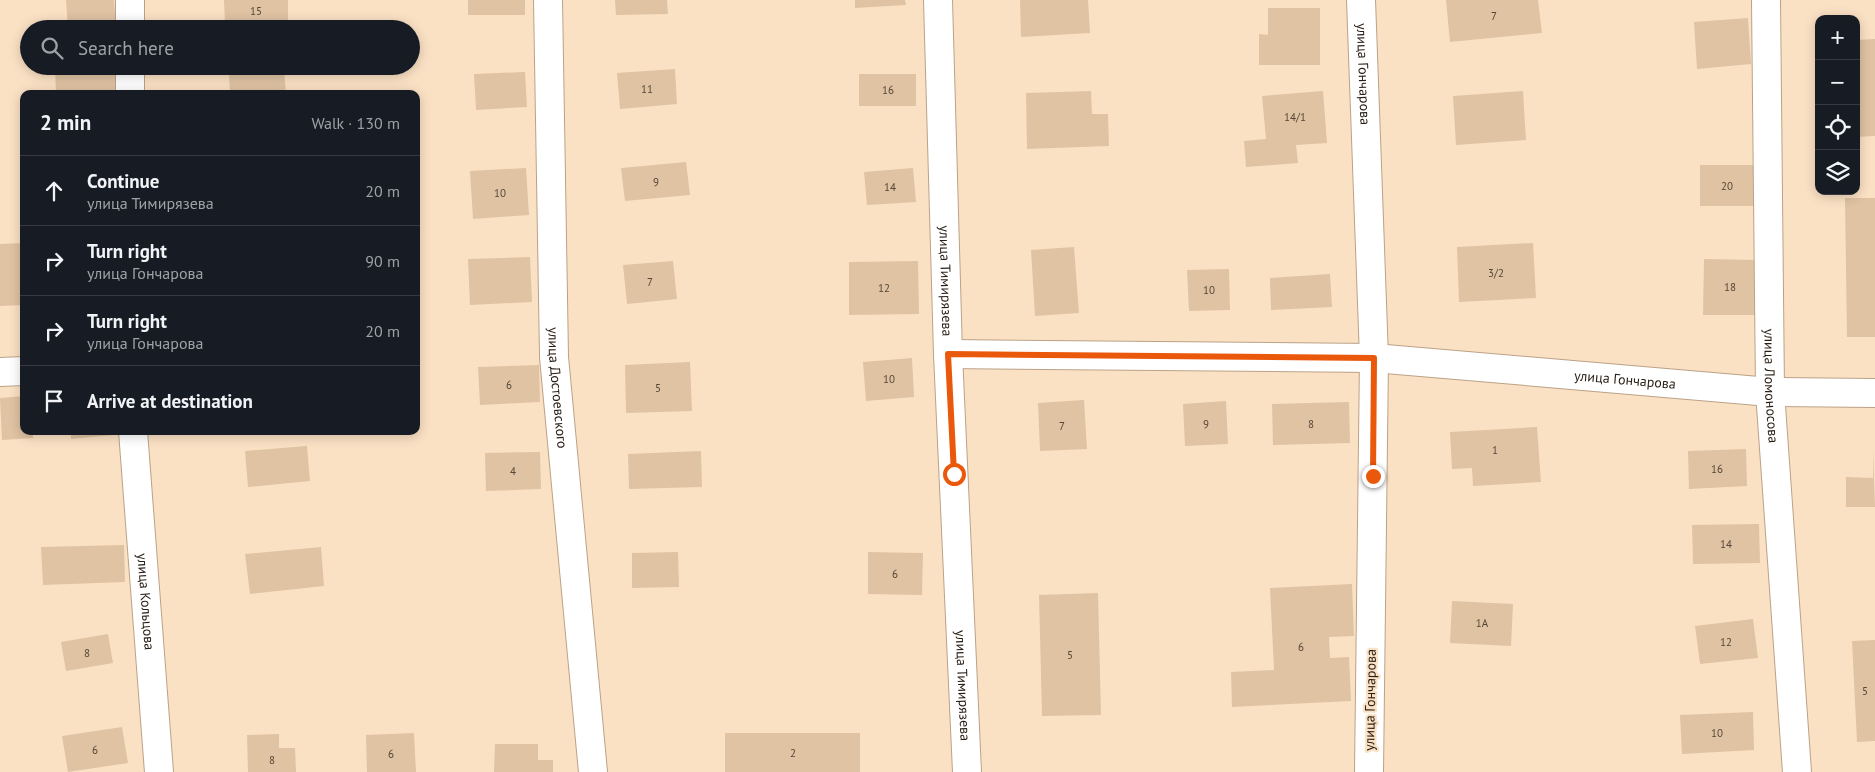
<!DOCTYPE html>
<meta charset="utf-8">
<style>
:root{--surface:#171b24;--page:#20242c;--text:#f1f3f6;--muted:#9ea1a6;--line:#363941}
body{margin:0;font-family:"PT Sans",sans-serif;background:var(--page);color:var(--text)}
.controls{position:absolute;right:15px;top:15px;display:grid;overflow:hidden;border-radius:10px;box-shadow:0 2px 12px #0003}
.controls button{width:45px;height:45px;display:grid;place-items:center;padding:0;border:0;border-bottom:1px solid var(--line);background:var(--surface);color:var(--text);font:25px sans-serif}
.stop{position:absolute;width:15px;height:15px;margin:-11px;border:4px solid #ea580c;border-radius:50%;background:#fff}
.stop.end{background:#ea580c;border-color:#fff;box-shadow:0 1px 5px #0008}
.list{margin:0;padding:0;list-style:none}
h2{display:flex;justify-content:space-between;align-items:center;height:65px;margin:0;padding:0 20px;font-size:21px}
h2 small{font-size:16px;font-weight:400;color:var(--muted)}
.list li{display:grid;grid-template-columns:32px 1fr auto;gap:15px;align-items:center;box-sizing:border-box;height:70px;padding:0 20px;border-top:1px solid var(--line)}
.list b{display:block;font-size:19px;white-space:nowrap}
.list p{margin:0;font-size:16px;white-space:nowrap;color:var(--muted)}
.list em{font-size:16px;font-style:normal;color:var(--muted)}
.icon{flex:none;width:28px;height:28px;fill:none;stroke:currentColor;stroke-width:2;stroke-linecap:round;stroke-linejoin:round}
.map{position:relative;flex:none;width:1875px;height:772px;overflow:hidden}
.search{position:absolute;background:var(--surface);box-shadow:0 2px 12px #0003;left:20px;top:20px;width:400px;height:55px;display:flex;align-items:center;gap:12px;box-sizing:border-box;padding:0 18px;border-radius:28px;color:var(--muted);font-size:19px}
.panel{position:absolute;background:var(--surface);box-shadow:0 2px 12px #0003;left:20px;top:90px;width:400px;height:345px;border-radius:10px}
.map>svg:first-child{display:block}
.building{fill:#dfc3a3}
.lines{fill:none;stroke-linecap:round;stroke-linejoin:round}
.minor-casing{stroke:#bba287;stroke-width:30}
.minor{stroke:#fff;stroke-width:28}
.route{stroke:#ea580c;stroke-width:6}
.labels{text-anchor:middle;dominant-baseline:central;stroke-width:4.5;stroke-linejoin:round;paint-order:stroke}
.number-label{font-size:11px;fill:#554637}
.street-label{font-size:14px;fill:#271d13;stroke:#fbe1c4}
</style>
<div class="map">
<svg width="1875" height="772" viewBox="0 0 1875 772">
<rect width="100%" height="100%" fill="#fbe1c4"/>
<path class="building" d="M66 0H114L116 28 68 29Z
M224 0H288V22L225 25Z
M468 0H525V15H468Z
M615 0H667L668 14 616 15Z
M855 0H905L906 5 855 8Z
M1020 0H1088L1090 33 1021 37Z
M1446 0H1538L1542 33 1450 42Z
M1268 8H1320V65H1259V34L1268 35Z
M1748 18 1751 64 1697 69 1694 22Z
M1875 39V136L1856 137V40Z
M55 66H118L119 94H56Z
M675 69 677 104 620 109 617 73Z
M284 70 286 94H230L229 74Z
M525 72 527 107 476 110 474 74Z
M859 74H916V106H859Z
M1091 91 1092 114H1108L1109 146 1027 149 1026 93Z
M1323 91 1327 143 1296 145 1298 163 1246 167 1244 141 1266 139 1262 96Z
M1523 91 1526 140 1456 145 1453 96Z
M686 162 690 195 625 201 621 168Z
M1700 165H1753L1754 206H1700Z
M526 168 529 215 473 219 470 171Z
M913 168 916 202 867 205 864 172Z
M1845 198H1875V337H1847Z
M24 243V305L0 306V244Z
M1533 243 1536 298 1459 302 1457 247Z
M1074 247 1079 313 1035 316 1031 250Z
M530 257 532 302 470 305 468 259Z
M1704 259 1757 260 1756 315H1703Z
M673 261 677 299 627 304 623 265Z
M918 261 919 314 849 315V262Z
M1229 269 1230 310 1189 311 1187 270Z
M1330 274 1332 307 1271 310 1270 278Z
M912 358 914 397 866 401 863 362Z
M690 362 692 411 626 413 625 365Z
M539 365 540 402 480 405 478 367Z
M24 396V431H33V438L2 440 0 398Z
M1084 400 1087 449 1040 451 1038 403Z
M1226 401 1228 444 1185 446 1183 404Z
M1349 402 1350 443 1273 445 1272 404Z
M1537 427 1541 482 1473 486 1472 468 1452 469 1450 432Z
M71 431H124V434L71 439Z
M307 446 310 481 248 487 245 451Z
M1746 449 1747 486 1689 489 1688 451Z
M1873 450 1875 507H1846V477L1873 478Z
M701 451 702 487 629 489 628 454Z
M540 452 541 489 486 491 485 453Z
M1759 524 1760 563 1693 564 1692 525Z
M124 545 125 582 43 585 41 547Z
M321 547 324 586 250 594 245 554Z
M678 552 679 587 632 588V553Z
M868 552 923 553 922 595 868 594Z
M1352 584 1354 636 1329 637 1330 658 1349 657 1351 701 1232 707 1231 672 1274 670 1270 588Z
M1098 593 1101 715 1042 716 1039 595Z
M1452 601 1513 604 1511 646 1450 643Z
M1753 619 1758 658 1700 664 1695 626Z
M108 634 113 663 66 671 61 642Z
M1875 640V741L1857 742 1852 641Z
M1753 712 1754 750 1682 754 1680 715Z
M122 727 128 763 68 772 62 736Z
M414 733 416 772H367L366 735Z
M725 733H860V772H725Z
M279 734V748H295L296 772H248L247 735Z
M495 744H538V760H553V772H494Z"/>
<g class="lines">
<defs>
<g id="minor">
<path id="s1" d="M548 0 554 357 593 772"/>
<path id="s2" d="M938 0 948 354 967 772"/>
<path id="s3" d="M1361 0 1374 358 1369 772"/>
<path id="s4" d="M1766 0 1770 392 1797 772"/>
<path d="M130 29V0"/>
<path d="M130 94V66"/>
<path id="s5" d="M948 354 1374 358 1770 392 1875 393"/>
<path d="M0 372 24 371"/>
<path id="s6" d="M133 431 159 772"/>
</g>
</defs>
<use href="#minor" class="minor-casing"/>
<use href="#minor" class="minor"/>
</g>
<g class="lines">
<path class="route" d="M954 474 948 354 1374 358 1373 476"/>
</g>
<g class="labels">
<g class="number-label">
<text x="256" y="11">15</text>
<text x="1494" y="16">7</text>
<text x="647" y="89">11</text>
<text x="888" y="90">16</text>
<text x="1295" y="117">14/1</text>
<text x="656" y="182">9</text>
<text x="1727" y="186">20</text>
<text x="890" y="187">14</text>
<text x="500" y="193">10</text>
<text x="1496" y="273">3/2</text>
<text x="650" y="282">7</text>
<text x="1730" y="287">18</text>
<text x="884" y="288">12</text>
<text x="1209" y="290">10</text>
<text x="889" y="379">10</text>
<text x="509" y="385">6</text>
<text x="658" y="388">5</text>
<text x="1206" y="424">9</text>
<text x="1311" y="424">8</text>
<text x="1062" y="426">7</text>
<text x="1495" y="450">1</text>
<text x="1717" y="469">16</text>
<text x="513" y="471">4</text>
<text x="1726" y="544">14</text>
<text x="895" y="574">6</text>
<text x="1482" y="623">1А</text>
<text x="1726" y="642">12</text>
<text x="1301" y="647">6</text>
<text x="87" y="653">8</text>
<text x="1070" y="655">5</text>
<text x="1865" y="691">5</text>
<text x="1717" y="733">10</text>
<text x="95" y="750">6</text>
<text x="793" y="753">2</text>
<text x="391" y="754">6</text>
<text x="272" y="760">8</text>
</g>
<g class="street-label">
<text stroke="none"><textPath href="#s3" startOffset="74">улица Гончарова</textPath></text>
<text stroke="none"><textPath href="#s2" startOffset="281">улица Тимирязева</textPath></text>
<text stroke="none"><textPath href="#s5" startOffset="678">улица Гончарова</textPath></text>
<text stroke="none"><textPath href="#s4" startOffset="386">улица Ломоносова</textPath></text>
<text stroke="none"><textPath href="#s1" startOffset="388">улица Достоевского</textPath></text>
<text stroke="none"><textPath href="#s6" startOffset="171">улица Кольцова</textPath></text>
<text stroke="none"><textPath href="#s2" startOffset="686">улица Тимирязева</textPath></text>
<text transform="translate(1370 700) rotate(-89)">улица Гончарова</text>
</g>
</g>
</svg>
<div class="controls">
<button>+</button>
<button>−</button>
<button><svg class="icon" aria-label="locate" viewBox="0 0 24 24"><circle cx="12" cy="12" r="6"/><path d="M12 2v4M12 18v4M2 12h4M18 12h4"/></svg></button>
<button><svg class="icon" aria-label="layers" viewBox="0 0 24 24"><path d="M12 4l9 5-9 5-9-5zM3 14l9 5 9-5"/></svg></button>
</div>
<div class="stop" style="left:954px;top:474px"></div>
<div class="stop end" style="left:1373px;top:476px"></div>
<div class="search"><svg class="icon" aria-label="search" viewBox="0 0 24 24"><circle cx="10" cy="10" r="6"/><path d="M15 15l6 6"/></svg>Search here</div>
<section class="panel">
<h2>2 min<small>Walk · 130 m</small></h2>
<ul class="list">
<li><svg class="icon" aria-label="ahead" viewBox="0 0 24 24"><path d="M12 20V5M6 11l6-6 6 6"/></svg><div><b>Continue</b><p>улица Тимирязева</p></div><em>20 m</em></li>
<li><svg class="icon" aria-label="right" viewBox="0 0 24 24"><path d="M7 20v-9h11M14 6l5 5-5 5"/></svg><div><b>Turn right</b><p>улица Гончарова</p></div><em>90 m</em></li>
<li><svg class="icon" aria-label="right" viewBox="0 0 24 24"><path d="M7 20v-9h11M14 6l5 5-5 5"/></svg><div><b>Turn right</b><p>улица Гончарова</p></div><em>20 m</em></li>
<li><svg class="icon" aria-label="arrive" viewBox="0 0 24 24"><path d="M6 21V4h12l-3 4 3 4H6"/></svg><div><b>Arrive at destination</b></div></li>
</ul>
</section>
</div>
